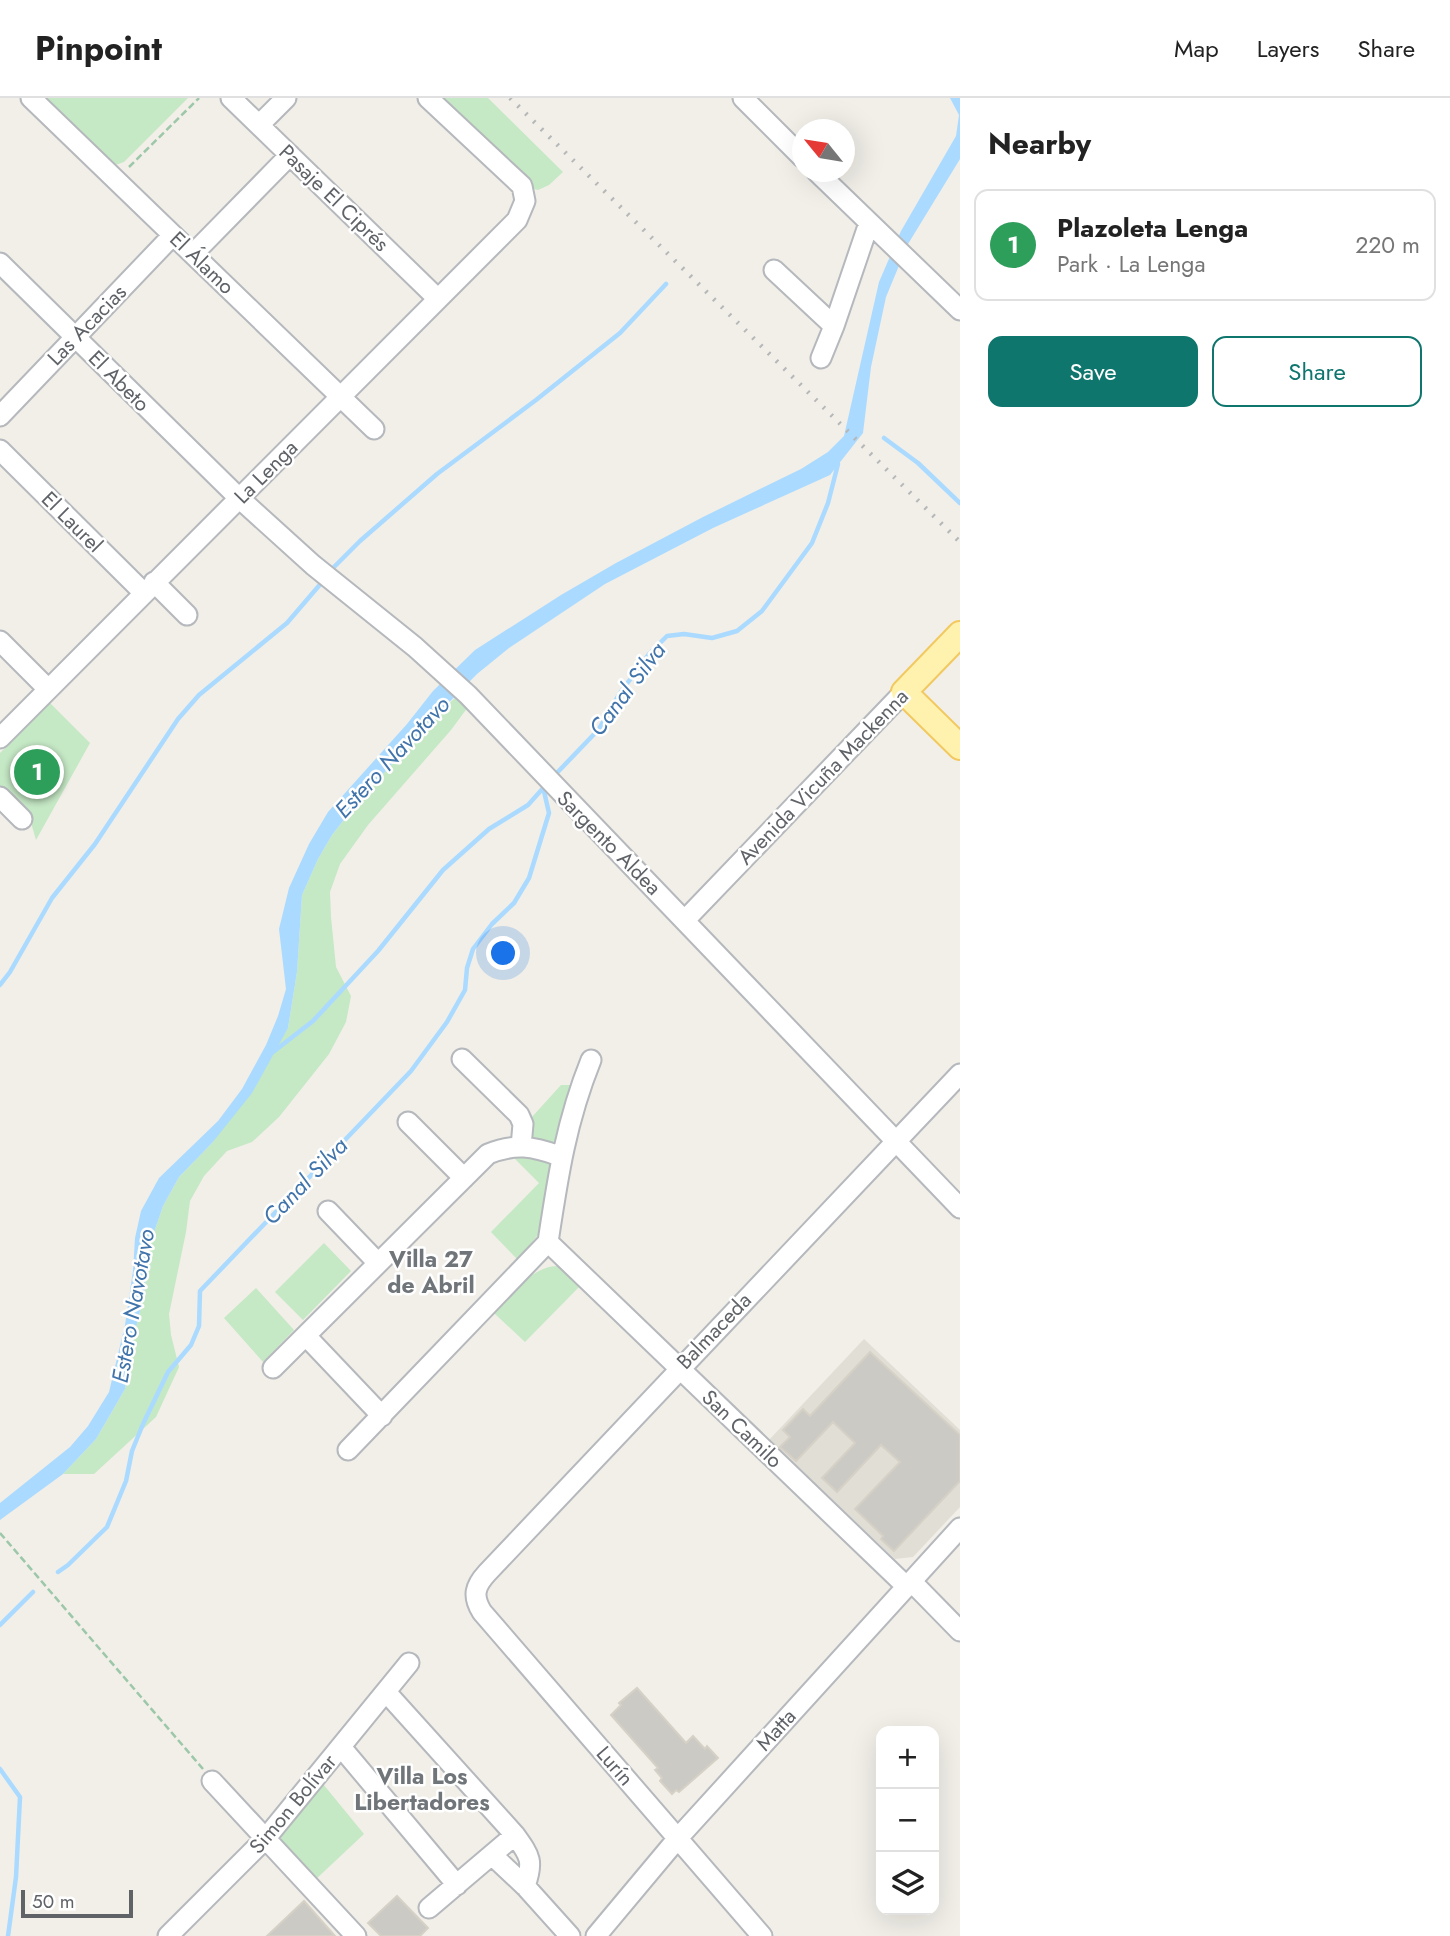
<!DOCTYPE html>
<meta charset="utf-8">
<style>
:root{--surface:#fff;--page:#f6f6f6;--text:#222;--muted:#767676;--line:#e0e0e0;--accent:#0f766e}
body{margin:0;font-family:Jost,sans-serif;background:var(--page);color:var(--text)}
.controls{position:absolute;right:21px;bottom:21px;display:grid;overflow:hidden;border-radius:14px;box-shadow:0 7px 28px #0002}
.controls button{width:63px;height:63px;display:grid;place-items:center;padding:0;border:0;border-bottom:2px solid var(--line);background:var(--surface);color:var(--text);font:35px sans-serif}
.compass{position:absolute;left:792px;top:21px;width:63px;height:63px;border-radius:50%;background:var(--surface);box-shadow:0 7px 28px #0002;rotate:300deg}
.scale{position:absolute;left:21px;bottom:18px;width:112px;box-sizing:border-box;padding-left:7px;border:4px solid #5f6368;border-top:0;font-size:19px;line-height:24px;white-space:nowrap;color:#5f6368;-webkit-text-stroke:5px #fff;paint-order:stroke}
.you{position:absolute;left:504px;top:856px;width:24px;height:24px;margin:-18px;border:5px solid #fff;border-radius:50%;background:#1a73e8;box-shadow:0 0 0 10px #1a73e833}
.badge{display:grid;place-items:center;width:46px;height:46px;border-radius:50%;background:var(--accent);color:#fff;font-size:23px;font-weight:700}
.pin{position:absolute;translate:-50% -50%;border:4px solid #fff;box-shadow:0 2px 7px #0006}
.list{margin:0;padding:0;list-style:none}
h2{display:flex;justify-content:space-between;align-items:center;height:91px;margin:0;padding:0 28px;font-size:30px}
h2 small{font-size:23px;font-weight:400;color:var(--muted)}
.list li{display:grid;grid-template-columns:46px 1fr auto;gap:21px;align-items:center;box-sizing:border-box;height:112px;margin:0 14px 14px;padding:0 14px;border:2px solid var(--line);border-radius:14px}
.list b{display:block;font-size:26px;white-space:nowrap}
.list p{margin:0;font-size:23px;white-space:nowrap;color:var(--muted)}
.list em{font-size:23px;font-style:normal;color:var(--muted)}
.actions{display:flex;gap:14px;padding:21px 28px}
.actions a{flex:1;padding:16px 0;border:2px solid var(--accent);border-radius:14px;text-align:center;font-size:24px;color:var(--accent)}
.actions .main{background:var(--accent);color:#fff}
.icon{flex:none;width:38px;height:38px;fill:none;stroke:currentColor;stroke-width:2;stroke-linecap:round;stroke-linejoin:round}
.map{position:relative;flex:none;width:960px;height:1838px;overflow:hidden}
header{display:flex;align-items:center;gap:42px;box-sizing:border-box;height:98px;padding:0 35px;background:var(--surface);border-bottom:2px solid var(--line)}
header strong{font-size:33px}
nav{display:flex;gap:38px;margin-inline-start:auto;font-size:24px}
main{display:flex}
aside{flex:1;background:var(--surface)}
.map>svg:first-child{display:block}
.education{fill:#e1ded6}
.green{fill:#c5e8c5}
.water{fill:#aadaff}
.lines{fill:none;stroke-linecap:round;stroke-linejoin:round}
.stream{stroke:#aadaff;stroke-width:4.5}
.building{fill:#cccac5;stroke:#d6d1c6;stroke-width:2}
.minor-casing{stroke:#b5b8bc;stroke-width:23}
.major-casing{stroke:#f2c960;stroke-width:28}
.path{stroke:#9cc7a9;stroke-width:2.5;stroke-dasharray:7 3.5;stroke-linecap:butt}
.minor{stroke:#fff;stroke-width:19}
.major{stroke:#fff2af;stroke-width:24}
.rail{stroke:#b6b7b8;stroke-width:4.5;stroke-dasharray:2 9;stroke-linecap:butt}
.labels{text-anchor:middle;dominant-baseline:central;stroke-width:5;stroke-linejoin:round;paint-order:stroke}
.street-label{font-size:21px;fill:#5f6368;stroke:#fff}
.water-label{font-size:23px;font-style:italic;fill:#4174aa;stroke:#fff}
.neighbourhood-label{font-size:23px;font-weight:bold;fill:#70757a;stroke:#fff}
</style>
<header>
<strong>Pinpoint</strong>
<nav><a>Map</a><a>Layers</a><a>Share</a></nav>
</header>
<main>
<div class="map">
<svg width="960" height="1838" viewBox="0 0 960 1838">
<rect width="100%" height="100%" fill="#f1efe8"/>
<path class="education" d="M864 1241 960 1332V1409L913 1459 895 1461 769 1342Z"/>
<path class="green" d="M43 0H188L124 64 113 68Z
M435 0H488L563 74 549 87 538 92 527 89Z
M459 596 468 609 451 632 368 727 340 766 330 794 331 819 336 869 351 898 346 924 329 956 279 1019 252 1044 227 1053 204 1078 190 1103 186 1134 169 1216 171 1237 179 1269 156 1319 94 1376H63L96 1341 125 1291 132 1247 144 1196 149 1149 163 1108 179 1079 212 1045 288 930 297 874 302 797 318 761 332 737 353 710 421 633Z
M50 605 90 645 36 742 30 721 0 692V655Z
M561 987H571L554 1045 529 1041 532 1019Z
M520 1057 551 1064 541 1133 518 1162 491 1134 539 1085 512 1058Z
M324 1145 351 1173 303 1222 275 1194Z
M557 1168 580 1188 525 1244 494 1215C512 1197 530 1169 557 1168Z
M256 1190 294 1232 263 1264 224 1220Z
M323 1686 364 1736 315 1782 284 1747 281 1740 282 1734Z"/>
<path class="water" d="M950 0H960V61L908 146 886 199 871 269 863 335 830 377 713 430 605 486 509 550 477 576 421 633 353 710 332 737 318 761 302 797 297 874 288 930 252 995 212 1045 179 1079 163 1108 149 1149 144 1196 132 1247 125 1291 96 1341 63 1376 0 1422V1405L70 1349 88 1328 109 1294 125 1227 133 1173 135 1140 141 1113 159 1080 218 1023 242 991 266 947 278 918 286 891 279 831 289 790 309 746 328 714 407 626 433 593 475 552 561 497 616 465 703 419 801 371 828 354 844 338 879 184 901 133 956 38 959 17Z"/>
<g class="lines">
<path class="stream" d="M884 340 918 365 960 405
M330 473 360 443 437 376 536 302 620 235 666 186
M553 679 599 631 620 595 649 556 667 538 684 536 712 540 737 533 762 513 812 445 828 405 838 366
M0 887 10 874 52 800 95 746 178 621 199 597 287 525 323 483
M273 954 313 923 378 853 443 772 489 731 528 707 545 688
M58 1474 68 1467 107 1429 126 1383 132 1353 143 1326 168 1274 191 1247 199 1228 200 1193 411 973 447 924 465 892 467 870 473 851 492 826 514 805 529 780 549 715 543 689
M0 1527 33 1494
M0 1671 20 1699 16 1779 8 1838"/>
</g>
<path class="building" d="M870 1254 960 1337V1383L894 1453 881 1441 883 1438 855 1411 900 1364 881 1347 837 1394 822 1380 855 1345 833 1324 796 1363 780 1349 790 1339 783 1332 803 1311 810 1318Z
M637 1590 686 1645 693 1638 705 1651 707 1648 718 1660 679 1694 676 1692 672 1696 660 1683 662 1680 655 1672 658 1670 611 1617 621 1607 619 1605Z
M397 1798 428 1830 420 1838H381L368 1825Z
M304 1803 335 1838H267Z"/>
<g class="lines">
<defs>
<path id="minor" d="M31 0 374 331
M231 0 437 200
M743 0 802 59
M259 27 286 0
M817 74 960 212
M193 156 290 57
M0 165 239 400 313 467 415 549 468 597 960 1110
M774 172 834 228 869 125
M821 260 834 228
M0 318 173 137
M0 352 144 495
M154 484 187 517
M0 543 48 591
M0 640 517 122 525 103 522 88 428 0
M0 699 22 721
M685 822 904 594
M462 961 519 1017 523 1026 521 1049
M408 1024 464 1080
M328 1113 378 1165
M548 1144 906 1488
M548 1144C558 1078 566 1024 591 962
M306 1238 382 1318
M273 1270 488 1056C516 1045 532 1048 560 1058
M348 1352 548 1144
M911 1483 960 1533
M386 1594 515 1737C530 1758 534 1763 525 1788
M341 1649 457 1787
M212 1683 356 1838
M492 1757 525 1788 570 1838
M429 1810 515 1737
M168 1838 266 1740 409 1565
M596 1838 678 1740 960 1430
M762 1838 482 1514C472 1498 475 1488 487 1475L960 976"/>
<path id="major" d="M960 536 904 594 960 649"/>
</defs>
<use href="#minor" class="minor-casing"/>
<use href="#major" class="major-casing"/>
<path class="path" d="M129 69 199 0
M0 1435 203 1671"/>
<use href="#minor" class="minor"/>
<use href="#major" class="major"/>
<path class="rail" d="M510 0 960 444"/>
</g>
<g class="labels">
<g class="street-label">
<text transform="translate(334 100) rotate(44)">Pasaje El Ciprés</text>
<text transform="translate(202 165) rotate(44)">El Álamo</text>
<text transform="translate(87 227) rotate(-46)">Las Acacias</text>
<text transform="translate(119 283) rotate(45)">El Abeto</text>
<text transform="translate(266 374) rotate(-45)">La Lenga</text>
<text transform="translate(72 424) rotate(45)">El Laurel</text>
<text transform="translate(823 679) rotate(-46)">Avenida Vicuña Mackenna</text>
<text transform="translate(609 745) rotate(45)">Sargento Aldea</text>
<text transform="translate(714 1233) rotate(-46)">Balmaceda</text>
<text transform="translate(742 1331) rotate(44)">San Camilo</text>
<text transform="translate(776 1632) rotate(-48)">Matta</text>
<text transform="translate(615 1668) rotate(49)">Lurín</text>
<text transform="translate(293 1706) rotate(-50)">Simon Bolívar</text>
</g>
<g class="water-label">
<text transform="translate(627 591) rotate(-53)">Canal Silva</text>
<text transform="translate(392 659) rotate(-47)">Estero Navotavo</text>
<text transform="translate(305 1083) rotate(-46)">Canal Silva</text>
<text transform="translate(133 1208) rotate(-80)">Estero Navotavo</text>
</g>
<g class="neighbourhood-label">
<text x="431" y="1161">Villa 27<tspan x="431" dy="26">de Abril</tspan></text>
<text x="422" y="1678">Villa Los<tspan x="422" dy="26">Libertadores</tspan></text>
</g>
</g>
</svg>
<div class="controls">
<button>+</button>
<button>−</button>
<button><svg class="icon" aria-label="layers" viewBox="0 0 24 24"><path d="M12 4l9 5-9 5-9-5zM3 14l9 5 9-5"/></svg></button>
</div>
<svg class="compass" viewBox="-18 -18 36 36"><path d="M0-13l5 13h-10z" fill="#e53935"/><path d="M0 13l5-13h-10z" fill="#767676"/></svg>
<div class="scale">50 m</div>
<div class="you"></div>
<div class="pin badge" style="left:37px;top:674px;background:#2e9e5b">1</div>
</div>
<aside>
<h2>Nearby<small></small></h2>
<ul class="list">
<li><span class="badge" style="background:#2e9e5b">1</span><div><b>Plazoleta Lenga</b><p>Park · La Lenga</p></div><em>220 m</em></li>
</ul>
<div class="actions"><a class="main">Save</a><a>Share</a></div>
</aside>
</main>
